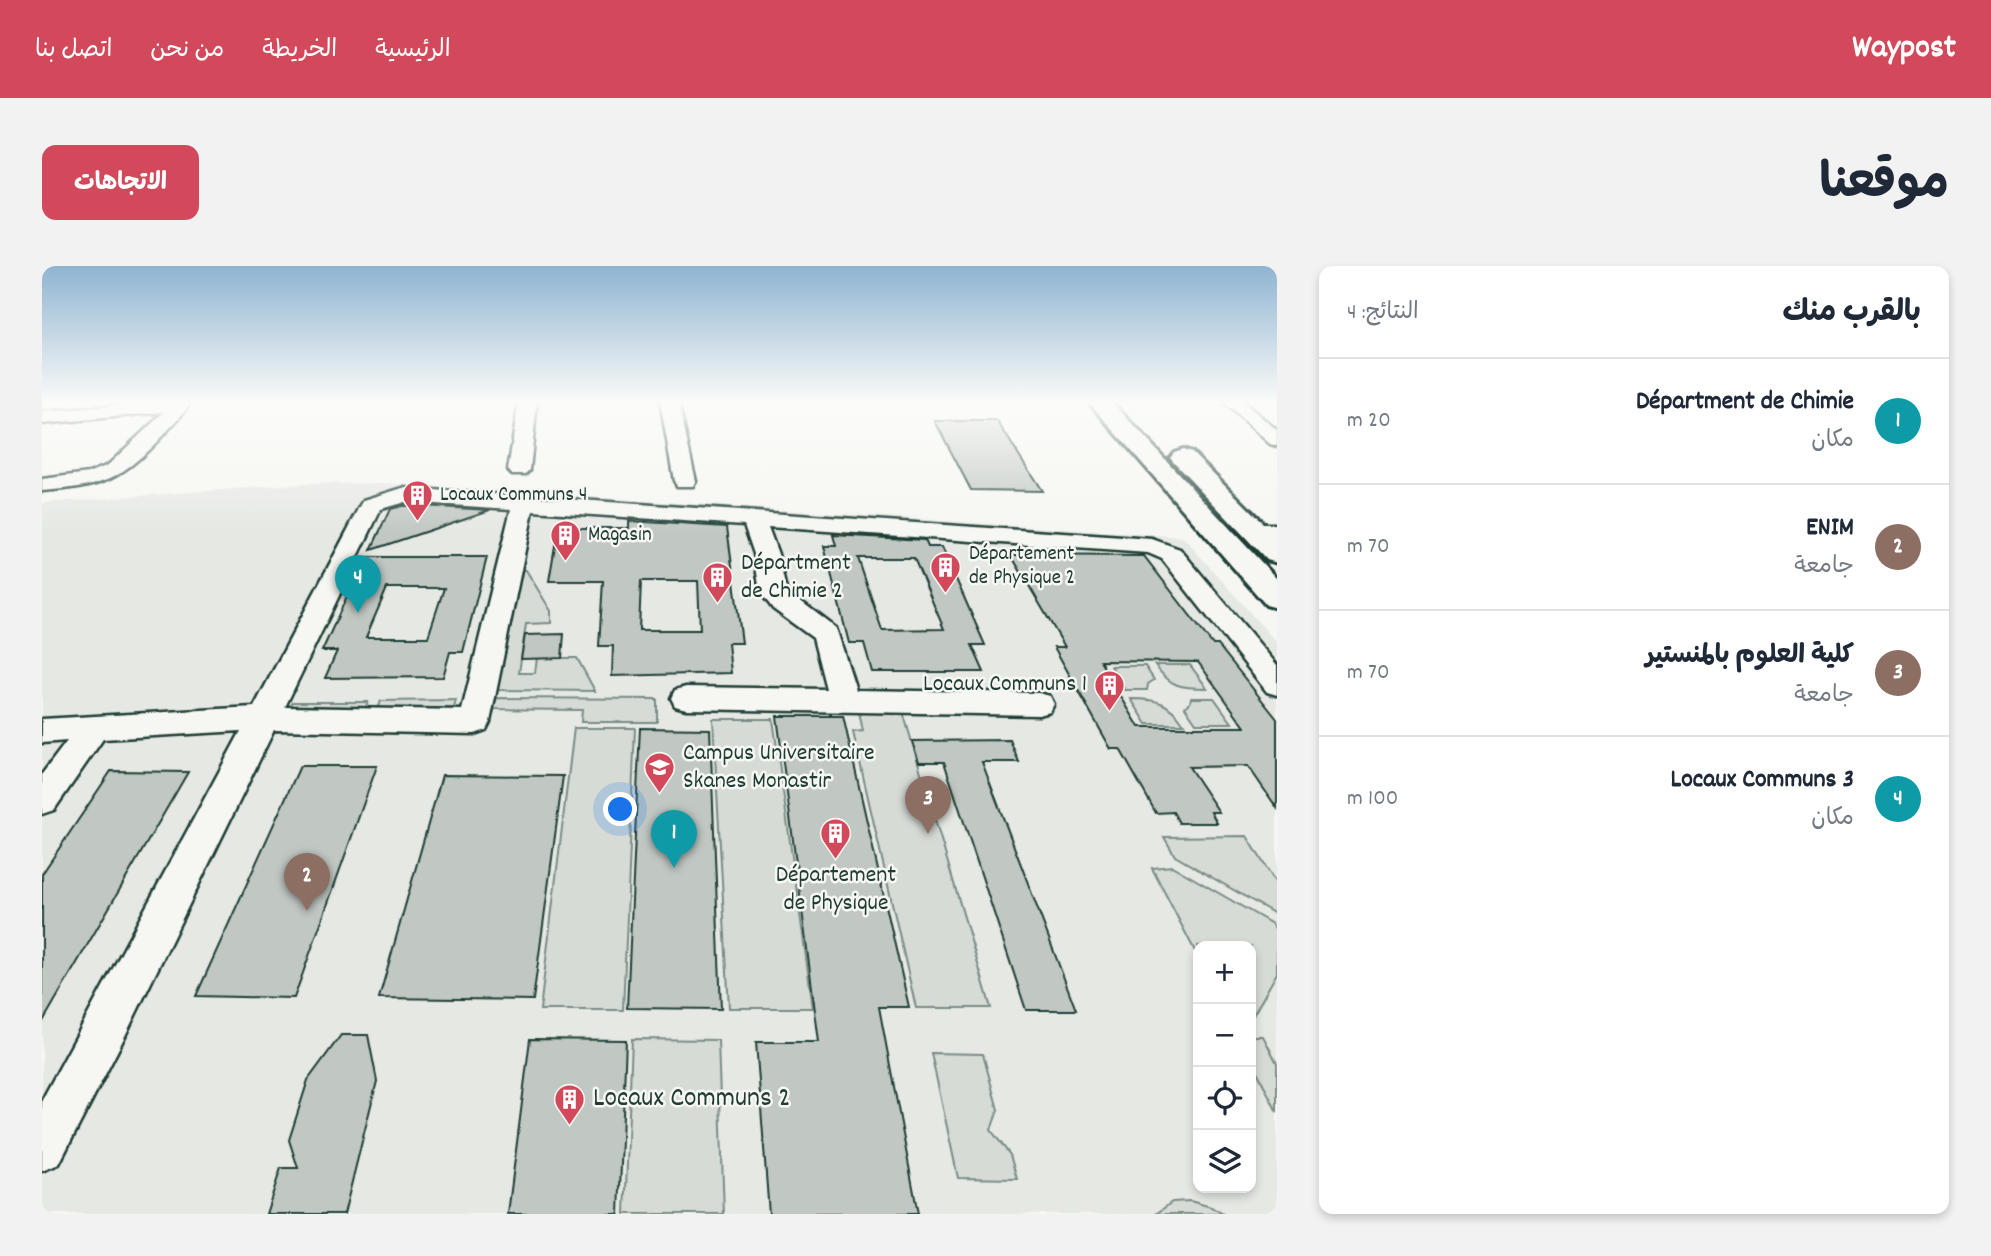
<!DOCTYPE html>
<html lang="ar">
<meta charset="utf-8">
<style>
:root{--surface:#fff;--page:#f2f2f3;--text:#1f2937;--muted:#747a83;--line:#e0e1e3;--accent:#d1495b}
body{margin:0;font-family:Dekko,"Playpen Sans Arabic",sans-serif;background:var(--page);color:var(--text);direction:rtl}
.controls{position:absolute;right:21px;bottom:21px;display:grid;overflow:hidden;border-radius:14px;box-shadow:0 4px 10px #0003}
.controls button{width:63px;height:63px;display:grid;place-items:center;padding:0;border:0;border-bottom:2px solid var(--line);background:var(--surface);color:var(--text);font:35px sans-serif}
.you{position:absolute;left:579px;top:544px;width:24px;height:24px;margin:-18px;border:5px solid #fff;border-radius:50%;background:#1a73e8;box-shadow:0 0 0 10px #1a73e833}
.badge{display:grid;place-items:center;width:46px;height:46px;border-radius:50%;background:var(--accent);color:#fff;font-size:23px;font-weight:700}
.pin{position:absolute;translate:-50% -58px;filter:drop-shadow(0 2px 4px #0008)}
.pin::after{content:'';position:absolute;top:37px;width:24px;height:21px;background:inherit;clip-path:polygon(0 0,100% 0,50% 100%)}
.list{margin:0;padding:0;list-style:none}
h2{display:flex;justify-content:space-between;align-items:center;height:91px;margin:0;padding:0 28px;font-size:30px}
h2 small{font-size:23px;font-weight:400;color:var(--muted)}
.list li{display:grid;grid-template-columns:46px 1fr auto;gap:21px;align-items:center;box-sizing:border-box;height:126px;padding:0 28px;border-top:2px solid var(--line)}
.list b{display:block;font-size:26px;white-space:nowrap}
.list p{margin:0;font-size:23px;white-space:nowrap;color:var(--muted)}
.list em{font-size:23px;font-style:normal;color:var(--muted)}
.icon{flex:none;width:38px;height:38px;fill:none;stroke:currentColor;stroke-width:2;stroke-linecap:round;stroke-linejoin:round}
.map{position:relative;flex:none;width:1235px;height:948px;overflow:hidden;direction:ltr;border-radius:14px}
header{display:flex;align-items:center;gap:42px;box-sizing:border-box;height:98px;padding:0 35px;background:var(--accent);color:#fff}
header strong{font-size:33px}
nav{display:flex;gap:38px;margin-inline-start:auto;font-size:24px}
.intro{display:flex;align-items:center;justify-content:space-between;box-sizing:border-box;height:168px;padding:0 42px}
h1{margin:0;font-size:49px}
.button{padding:18px 32px;border-radius:14px;background:var(--accent);color:#fff;font-size:24px;font-weight:700}
main{display:flex;gap:42px;padding:0 42px}
aside{flex:1;background:var(--surface);border-radius:14px;box-shadow:0 4px 10px #0003}
.map>svg:first-child{display:block}
.built{fill:#e6e8e4;fill-rule:evenodd}
.green{fill:#d6dbd6;stroke:#7a8c85;stroke-width:2}
.building{fill:#c1c8c3;stroke:#1f3d34;stroke-width:2;fill-rule:evenodd}
.lines{fill:none;stroke-linecap:round;stroke-linejoin:round}
.minor-casing{stroke:#1f3d34;stroke-width:5}
.major-casing{stroke:#1f3d34;stroke-width:6}
.minor{fill:#f6f6f2;fill-rule:evenodd}
.major{fill:#f6f6f2;fill-rule:evenodd}
.labels{text-anchor:middle;dominant-baseline:central;stroke-width:5;stroke-linejoin:round;paint-order:stroke}
.far-poi-label{font-size:21px;fill:#1f3d34;stroke:#f6f6f2;text-anchor:start}
.poi-label{font-size:24px;fill:#1f3d34;stroke:#f6f6f2;text-anchor:start}
.near-poi-label{font-size:28px;fill:#1f3d34;stroke:#f6f6f2;text-anchor:start}
</style>
<header>
<strong>Waypost</strong>
<nav><a>الرئيسية</a><a>الخريطة</a><a>من نحن</a><a>اتصل بنا</a></nav>
</header>
<div class="intro"><h1>موقعنا</h1><a class="button">الاتجاهات</a></div>
<main>
<aside>
<h2>بالقرب منك<small>النتائج: 4</small></h2>
<ul class="list">
<li><span class="badge" style="background:#0f9aa8">1</span><div><b>Départment de Chimie</b><p>مكان</p></div><em>20 m</em></li>
<li><span class="badge" style="background:#8d6e63">2</span><div><b>ENIM</b><p>جامعة</p></div><em>70 m</em></li>
<li><span class="badge" style="background:#8d6e63">3</span><div><b>كلية العلوم بالمنستير</b><p>جامعة</p></div><em>70 m</em></li>
<li><span class="badge" style="background:#0f9aa8">4</span><div><b>Locaux Communs 3</b><p>مكان</p></div><em>100 m</em></li>
</ul>
</aside>
<div class="map">
<svg width="1235" height="948" viewBox="0 0 1235 948">
<rect width="100%" height="100%" fill="#f6f6f2"/>
<filter id="ink" filterUnits="userSpaceOnUse"><feTurbulence type="fractalNoise" baseFrequency=".0143" numOctaves="2"/><feDisplacementMap in="SourceGraphic" scale="14" xChannelSelector="R" yChannelSelector="G"/><feConvolveMatrix kernelMatrix="1 2 1 2 8 2 1 2 1" color-interpolation-filters="sRGB"/></filter>
<g filter="url(#ink)">
<path class="built" d="M339 217 1141 271 1235 377V948H0V237L260 218ZM1156 680H1209V922H1156Z"/>
<path class="green" d="M472 304H484L509 345V357L484 358 477 407H493L495 392H535L553 425 452 424Z
M1113 399H1148L1165 422C1139 422 1128 421 1113 399Z
M1069 400H1103L1112 414 1106 418 1105 424H1083Z
M449 432 615 433V456H539L540 444 446 443Z
M1149 432H1172L1190 457H1154L1143 441 1148 437Z
M1089 433C1115 433 1127 436 1142 458H1105Z
M414 434 412 442 336 443 339 435Z
M251 436H326L323 443 247 444Z
M817 446H861L949 742H874L811 466 821 465Z
M671 453H731L771 742H687Z
M532 462H593L581 744H498Z
M1205 570 1235 619V649L1133 590 1122 571Z
M1130 600 1230 658 1235 665V707L1209 753V680H1156V691L1110 602Z
M1209 770H1221L1235 797V846L1209 793Z
M590 773 676 774 682 948H583Z
M889 787 941 788 956 844 949 864 968 889 975 913 916 912Z
M1148 935 1169 941 1181 948H1114L1130 936Z"/>
<path class="building" d="M893 155H955L1000 225 929 224Z
M360 240H378L448 244 329 284 348 243Z
M587 255 685 261 700 377H686L689 407 570 410 571 380H557L561 315H507L516 262H587ZM599 315H656L658 364H597Z
M791 269 883 274 886 281H900L943 379H930L942 406H830L822 377H807L782 280H794ZM816 292H872L902 363 840 364Z
M969 289 1102 290 1171 379H1176L1235 453V542L1206 500 1147 501 1177 546H1169L1175 557H1137L1131 546 1114 547 1078 483H1069L1012 381H1023ZM1058 395 1156 396 1203 461H1097Z
M326 291H445L421 386H408L401 411 283 412 295 385H280L322 293ZM345 322H402L386 371H324Z
M522 368 520 392 479 393 483 369Z
M735 450H801L867 741H837L876 948H727L714 776H777Z
M598 462 668 463 679 743 585 742Z
M968 474 977 496H940L1034 744H984L902 496H877L870 475Z
M258 500H335L252 732 154 730Z
M69 505 146 506 0 757V608Z
M400 509 521 510 491 734 337 732Z
M299 769H326L335 815 302 948H224L239 902H256L247 874 266 814Z
M488 773 584 774 577 948H466Z"/>
<g class="lines">
<defs>
<path id="minor" d="M125 135H149C143 147 132 158 122 168 79 214 63 220 0 225V213L47 207 66 199 122 146 0 158V146Z
M477 135H495L488 204 484 208H470L466 204Z
M618 135H636L654 215 651 220H635L632 215Z
M1180 135H1200L1235 164V180L1228 178Z
M361 222 1110 273 1138 283 1235 399V429L1225 426 1120 293 1106 287 726 261 736 288 744 324 794 362 814 424 997 427 1008 430 1012 438 1008 446 997 449 644 443 633 440 629 432 633 424 644 421 784 423 771 372 731 343 718 326 712 288 702 259 491 245 448 456 444 464 433 468 232 464 83 770 17 898 0 905V834L199 465 61 473 12 544 0 548V508L25 475 0 477V453L212 441 319 239 322 234ZM363 236 469 243 420 444 243 441 339 243Z
M1213 258H1235V272L1205 270 1201 265 1205 260Z"/>
<path id="major" d="M1046 135H1069L1235 313V342L1224 339Z
M1141 183 1150 186 1235 271V297L1225 294 1132 196 1128 191 1132 186Z"/>
</defs>
<use href="#minor" class="minor-casing"/>
<use href="#major" class="major-casing"/>
<use href="#minor" class="minor"/>
<use href="#major" class="major"/>
</g>
</g>
<linearGradient id="sky" x2="0" y2="1"><stop stop-color="#8fb4d1"/><stop offset="0.51" stop-color="#fbfbf9"/><stop offset="1" stop-color="#fbfbf9" stop-opacity="0"/></linearGradient>
<rect width="1235" height="267" fill="url(#sky)"/>
<defs>
<symbol id="building-pin" viewBox="-11 -11 22 30"><path d="M0 17L-7.5 6A9.5 9.5 0 1 1 7.5 6Z" fill="#d1495b" stroke="#f6f6f2"/><path d="M-4-6H4V6H1V3H-1V6H-4ZM-2.5-4.3h1.7v1.8h-1.7ZM.8-4.3h1.7v1.8H.8ZM-2.5-1h1.7V.8h-1.7ZM.8-1h1.7V.8H.8Z" fill="#fff"/></symbol>
<symbol id="university-pin" viewBox="-11 -11 22 30"><path d="M0 17L-7.5 6A9.5 9.5 0 1 1 7.5 6Z" fill="#d1495b" stroke="#f6f6f2"/><path d="M0-5L7-2L0 1L-7-2ZM-4 1L0 2.5L4 1V4Q0 6-4 4Z" fill="#fff"/></symbol>
</defs>
<g fill-rule="evenodd">
<use href="#building-pin" x="358" y="212" width="35" height="47"/>
<use href="#building-pin" x="506" y="252" width="35" height="47"/>
<use href="#building-pin" x="886" y="284" width="35" height="47"/>
<use href="#building-pin" x="658" y="294" width="35" height="47"/>
<use href="#building-pin" x="1050" y="402" width="35" height="47"/>
<use href="#university-pin" x="600" y="484" width="35" height="47"/>
<use href="#building-pin" x="776" y="550" width="35" height="47"/>
<use href="#building-pin" x="510" y="816" width="35" height="47"/>
</g>
<g class="labels">
<g class="far-poi-label">
<text x="398" y="230">Locaux Communs 4</text>
<text x="546" y="270">Magasin</text>
<text x="927" y="289">Département<tspan x="927" dy="24">de Physique 2</tspan></text>
</g>
<g class="poi-label">
<text x="699" y="298">Départment<tspan x="699" dy="28">de Chimie 2</tspan></text>
<text x="1045" y="419" text-anchor="end">Locaux Communs 1</text>
<text x="641" y="488">Campus Universitaire<tspan x="641" dy="28">Skanes Monastir</tspan></text>
<text x="794" y="610" text-anchor="middle">Département<tspan x="794" dy="28">de Physique</tspan></text>
</g>
<g class="near-poi-label">
<text x="551" y="834">Locaux Communs 2</text>
</g>
</g>
</svg>
<div class="controls">
<button>+</button>
<button>−</button>
<button><svg class="icon" aria-label="locate" viewBox="0 0 24 24"><circle cx="12" cy="12" r="6"/><path d="M12 2v4M12 18v4M2 12h4M18 12h4"/></svg></button>
<button><svg class="icon" aria-label="layers" viewBox="0 0 24 24"><path d="M12 4l9 5-9 5-9-5zM3 14l9 5 9-5"/></svg></button>
</div>
<div class="you"></div>
<div class="pin badge" style="left:632px;top:602px;background:#0f9aa8">1</div>
<div class="pin badge" style="left:265px;top:645px;background:#8d6e63">2</div>
<div class="pin badge" style="left:886px;top:568px;background:#8d6e63">3</div>
<div class="pin badge" style="left:316px;top:347px;background:#0f9aa8">4</div>
</div>
</main>
